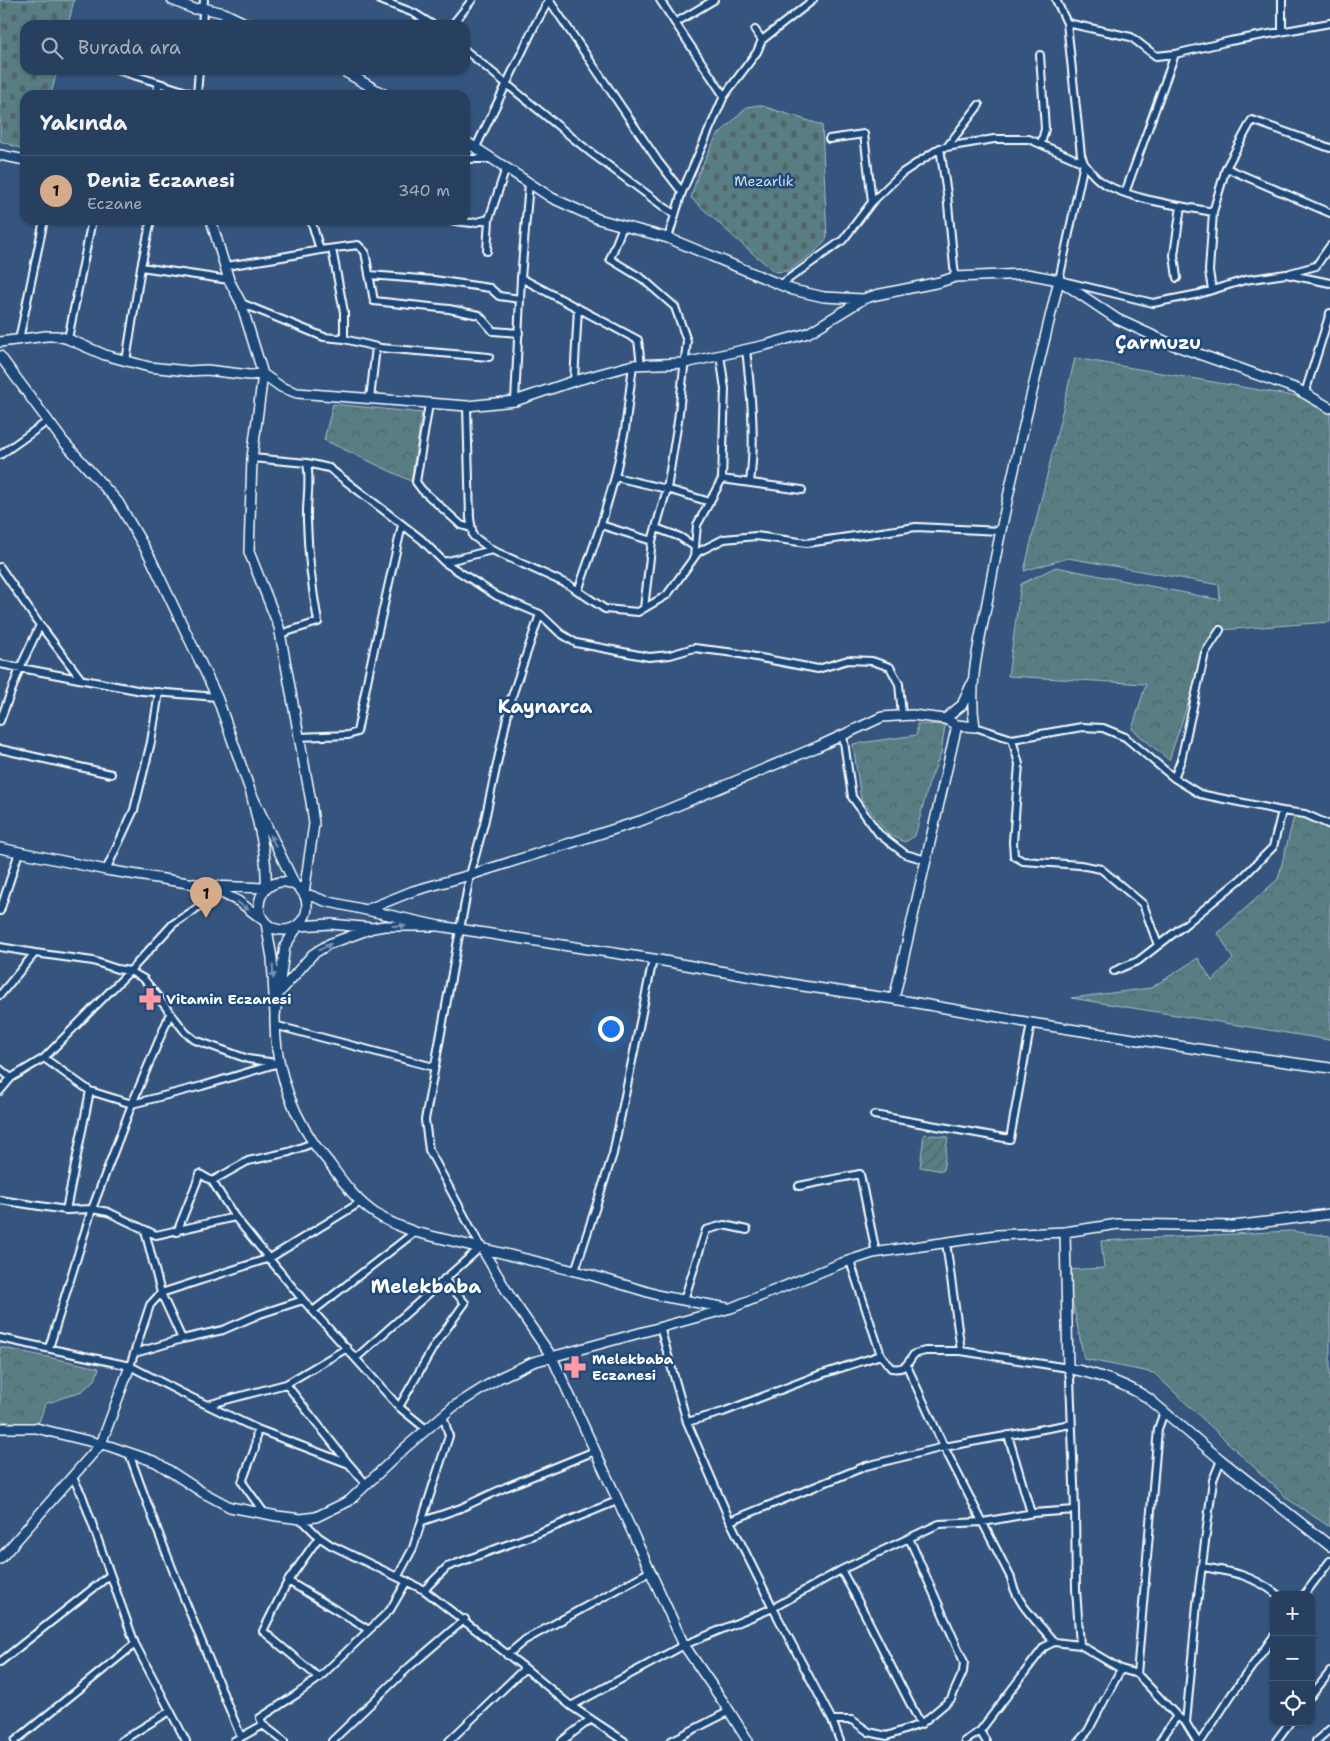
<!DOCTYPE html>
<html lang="tr">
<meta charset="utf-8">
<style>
:root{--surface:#28405f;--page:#344b68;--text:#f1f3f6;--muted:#a5afbd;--line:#445974;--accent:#d6ab8b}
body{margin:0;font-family:"Shantell Sans",sans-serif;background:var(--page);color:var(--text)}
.controls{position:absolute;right:15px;bottom:15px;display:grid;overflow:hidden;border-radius:10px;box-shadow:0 1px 4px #0004}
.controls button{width:45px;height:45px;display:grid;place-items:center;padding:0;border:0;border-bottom:1px solid var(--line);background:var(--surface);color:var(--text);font:25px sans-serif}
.you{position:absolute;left:610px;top:1028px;width:18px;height:18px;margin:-12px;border:4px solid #fff;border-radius:50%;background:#1a73e8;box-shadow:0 0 0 8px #1a73e833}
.badge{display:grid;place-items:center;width:32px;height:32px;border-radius:50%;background:var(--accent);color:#111;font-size:16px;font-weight:700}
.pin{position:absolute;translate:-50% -41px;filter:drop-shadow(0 1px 2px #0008)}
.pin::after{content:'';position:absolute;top:26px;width:18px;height:15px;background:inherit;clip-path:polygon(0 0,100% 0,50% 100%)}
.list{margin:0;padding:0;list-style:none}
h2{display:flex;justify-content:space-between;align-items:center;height:65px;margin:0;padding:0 20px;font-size:21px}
h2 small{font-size:16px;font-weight:400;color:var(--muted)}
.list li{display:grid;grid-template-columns:32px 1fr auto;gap:15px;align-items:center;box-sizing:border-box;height:70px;padding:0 20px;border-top:1px solid var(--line)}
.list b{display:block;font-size:19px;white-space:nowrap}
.list p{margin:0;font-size:16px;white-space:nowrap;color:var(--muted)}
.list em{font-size:16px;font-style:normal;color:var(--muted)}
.icon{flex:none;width:28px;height:28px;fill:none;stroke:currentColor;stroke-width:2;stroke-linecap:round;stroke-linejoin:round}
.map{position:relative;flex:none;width:1330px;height:1741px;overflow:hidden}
.search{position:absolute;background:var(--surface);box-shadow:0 1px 4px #0004;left:20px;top:20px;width:450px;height:55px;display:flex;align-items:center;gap:12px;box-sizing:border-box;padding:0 18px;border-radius:15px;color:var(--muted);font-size:19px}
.panel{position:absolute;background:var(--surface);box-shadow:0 1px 4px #0004;left:20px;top:90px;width:450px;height:135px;border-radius:15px}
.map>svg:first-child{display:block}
.forest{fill:url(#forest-crowns);stroke:#acbec1}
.cemetery{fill:url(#cemetery-stones);stroke:#acbec1}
.garden{fill:url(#garden-furrows);stroke:#acbec1}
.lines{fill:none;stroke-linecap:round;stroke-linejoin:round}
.street-casing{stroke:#fff;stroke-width:10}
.secondary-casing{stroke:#fff;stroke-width:12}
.street{stroke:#1f4a7a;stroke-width:6}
.secondary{stroke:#1f4a7a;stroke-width:9}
.oneway{fill:#7992af}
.labels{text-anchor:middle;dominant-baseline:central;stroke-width:5;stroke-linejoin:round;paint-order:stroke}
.park-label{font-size:14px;fill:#d5dee0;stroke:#1f4a7a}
.poi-label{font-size:14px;font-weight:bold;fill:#fff;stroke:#1f4a7a;text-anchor:start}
.district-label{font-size:19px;font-weight:bold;fill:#fff;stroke:#1f4a7a}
</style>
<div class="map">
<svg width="1330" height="1741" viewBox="0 0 1330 1741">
<defs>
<pattern id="forest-crowns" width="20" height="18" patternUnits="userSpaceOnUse" patternTransform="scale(1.25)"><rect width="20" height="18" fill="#587d83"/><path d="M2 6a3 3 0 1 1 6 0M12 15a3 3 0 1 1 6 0" fill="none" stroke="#526468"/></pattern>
<pattern id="cemetery-stones" width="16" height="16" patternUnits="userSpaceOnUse" patternTransform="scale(1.25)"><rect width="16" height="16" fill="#587d83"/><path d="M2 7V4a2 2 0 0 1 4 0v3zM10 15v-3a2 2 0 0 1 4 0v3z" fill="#526468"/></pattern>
<pattern id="garden-furrows" width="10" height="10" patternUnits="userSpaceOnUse" patternTransform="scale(1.25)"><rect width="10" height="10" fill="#587d83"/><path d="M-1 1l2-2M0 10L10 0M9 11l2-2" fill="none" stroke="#526468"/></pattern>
</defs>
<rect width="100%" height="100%" fill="#35557f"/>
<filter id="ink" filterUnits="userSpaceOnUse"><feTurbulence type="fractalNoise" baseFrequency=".02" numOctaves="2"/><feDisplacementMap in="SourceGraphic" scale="10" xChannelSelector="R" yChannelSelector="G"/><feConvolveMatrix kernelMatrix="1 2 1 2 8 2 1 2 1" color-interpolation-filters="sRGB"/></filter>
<g filter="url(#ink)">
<path class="forest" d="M1075 358 1317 400 1330 411V622L1220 630 1205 653 1169 760 1132 729 1146 684 1008 676 1021 584 1056 567 1220 600 1219 585 1068 558 1024 571Z
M333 404 422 413 411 481 324 440Z
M917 724 945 725 941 753 929 783 915 836 905 842 888 834 861 799 853 744 917 735Z
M1295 813 1330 825V1040L1071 998 1151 988 1198 958 1212 981 1233 959 1218 933 1278 879Z
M1290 1231 1330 1236V1527L1289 1500 1154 1373 1084 1359 1066 1270 1104 1268 1101 1241Z
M0 1347 99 1368 95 1380 82 1391 45 1404 39 1422 20 1423 2 1421 0 1418Z"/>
<path class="cemetery" d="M0 0H74L68 25H25V70H57L51 95H25V150L0 141Z
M759 105 822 125 827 238 816 251 788 271 775 272 743 245 691 198 698 174 716 137 747 107Z"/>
<path class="garden" d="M924 1134 948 1137 943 1171 920 1167Z"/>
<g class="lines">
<defs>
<path id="street" d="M380 0 414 13 433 25
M549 0 658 161 682 192
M660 0 724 96 682 192 668 238
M675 23 714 0
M1067 23 1131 37 1156 56 1175 54 1230 41 1330 23
M202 25 204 0
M452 25 472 0
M755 30 762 40
M1282 31V0
M465 50 590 152 675 215
M1040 55 1045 129 1041 144
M117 70 159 83 156 95
M159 83 196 95
M197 95 199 70
M724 96 757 52 762 40 813 0
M829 139 864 134 872 202
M476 147 535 25 549 0
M947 147 979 105
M940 148 947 194 955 277
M465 159H493
M1084 163 1059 280 1153 303 1199 294 1245 280 1286 274 1330 283
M1084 163C1088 168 1093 176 1099 180 1124 199 1181 206 1213 212L1226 168 1330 213
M1226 168 1252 120 1330 148
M1125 193 1175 54
M311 220 320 250
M446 220 472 223 489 219 506 168
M623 226 610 259 643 279 675 307 687 341 678 421 667 489 652 541 644 608
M332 249 344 312V339L381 348 489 357
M487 251 489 219
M226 266 282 257 320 250 358 245 365 252 374 301 449 309 479 315 493 331 519 333
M141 267 229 280
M1290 273 1316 266 1330 246
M369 275 434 280 490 288 499 296 520 299
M521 278 638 340 641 365
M1177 278 1174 255 1181 206
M780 285 843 240 872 202 902 173 940 148 994 139H1029L1084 163 1081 155 1067 23 1056 0
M1212 290 1209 271 1213 212
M241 303 324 337 344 339
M68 339 92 220
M19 340 44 220
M746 349C751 394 756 438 750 482
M126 361 141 267 151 220
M574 381 578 308
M1305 393 1330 313
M370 399 376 347
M515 401 521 278 529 183
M429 404 416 482 422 490 461 525 471 528
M467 406 470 518 473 536 492 550 569 585 605 609 638 612 667 595 698 552 724 539 756 536 807 543 916 527 1001 531
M0 455 48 421
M252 458 307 463 329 468 421 539 444 562 492 550
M615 477 667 489 710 502
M722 479 802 490
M601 525 615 477 625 430 633 365
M656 528 680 537 695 547
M694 557 697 525 722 479 725 389 720 355
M444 562 497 596 540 614 560 633 576 643 649 657 670 655 694 648 735 653 818 669 848 660 872 661 890 667 899 684 902 715
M0 567 37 621 81 679
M578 591 601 525 652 541
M280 634 318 622C312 588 308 555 307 521 306 501 311 483 307 463
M0 664 142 691 217 697
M0 721 20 668 40 625
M975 727 1012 739 1082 727 1103 728 1125 737 1174 778 1200 794 1282 811 1305 814 1330 825
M843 735 852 797 879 834 905 854 926 860
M298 737 348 735 357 732 370 667 402 525
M1012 739 1019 764 1013 842 1014 856 1023 861 1080 865 1101 869 1143 904 1158 945
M0 749 111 774
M1174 778 1181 760 1205 653 1220 630
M106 870 134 810 151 742 159 692
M0 911 19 852
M0 947 35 953
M1114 971 1138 961 1187 923 1242 878 1273 847 1282 811
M0 995 35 953 93 961 117 969 130 971 144 979 186 1033 195 1040 248 1059 276 1063
M170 1014 132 1104 90 1091 44 1058 130 971 173 924 193 911 217 891
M274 1025 434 1067
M0 1069 11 1078
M0 1091 11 1078 44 1058
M874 1115 1010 1139 1031 1023
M799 1186 860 1174 876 1253
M0 1200 66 1210 92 1209 108 1212 156 1235 235 1217 303 1300 399 1407 426 1429
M66 1210 90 1091
M235 1217 212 1181 248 1161 289 1152 313 1143
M145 1231 161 1293 182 1339 223 1330 260 1314 303 1300
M177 1232 200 1174 212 1181
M946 1242 961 1351
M850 1261 881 1355
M575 1271 613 1154 653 959
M684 1300 706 1230 724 1225 747 1230
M313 1311 415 1232
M660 1327 687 1422 730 1521 773 1608 832 1720 840 1741
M0 1338 130 1366 180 1392 257 1429 349 1464 367 1485
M49 1348 92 1209 132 1104 202 1086 279 1063
M135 1353 182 1339
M356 1358 481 1247 429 1150 425 1120 470 875 484 824 511 699 540 614
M130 1366 150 1305 161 1293 270 1258 361 1202
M907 1366 944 1447 1011 1578C1016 1604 1038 1622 1054 1642
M286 1384 349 1464
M207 1405 286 1384 347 1348
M399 1407 434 1346 465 1303 444 1279
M687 1422 723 1412 819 1375 881 1355 891 1368C905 1370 907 1365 914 1354L925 1351H961L1068 1368 1070 1378 1075 1510
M257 1429 255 1448 242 1482 265 1514
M1008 1435 1031 1513
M129 1453C163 1549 202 1643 241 1737
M72 1476 82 1495 135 1644 186 1741
M301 1519 319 1537 331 1545 424 1590 525 1668
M423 1521 461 1508 506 1487 595 1451
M730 1521 866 1466 944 1447 1071 1424
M1202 1567C1234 1572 1252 1575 1278 1595
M841 1570C870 1620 893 1673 921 1724
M398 1576 413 1548 449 1436 443 1415
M288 1581 369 1630 390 1610 407 1581
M424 1590 447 1567 536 1534 617 1501
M1304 1595 1330 1561
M507 1655 525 1640 649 1572
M0 1662 110 1575
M1137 1674 1158 1429 1164 1412
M319 1678 369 1630
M1311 1696 1330 1672
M571 1706 684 1645 773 1608 841 1570 939 1524 983 1522 1033 1513 1075 1510 1076 1589 1080 1645
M832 1720H852L869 1732 887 1736 921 1724 951 1699 963 1672 964 1662 909 1538
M1186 1723 1197 1604 1213 1480 1221 1460
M263 1725 260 1718 297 1694 319 1678 263 1631 288 1581 319 1537
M980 1731 986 1741
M15 1741 135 1644
M121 1741 170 1711
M234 1741 263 1725 284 1741
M332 1741 409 1667 465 1619
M449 1741 525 1668 571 1706 624 1741
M562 1741 591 1719
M671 1741 730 1711
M965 1741 980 1731 1044 1647 1054 1642 1080 1645 1121 1669 1137 1674 1177 1716 1186 1723 1197 1741
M1079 1741 1088 1731 1121 1669
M1160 1741 1177 1716
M1201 1741 1232 1694 1274 1636
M1276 1741 1290 1722
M1316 1741 1330 1729"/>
<path id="secondary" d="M172 0 194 9 203 8 224 13 249 25
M342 70 385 95
M465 141 552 198 598 219 668 238 793 290 824 297 863 299 876 295 940 282 955 277 1027 274 1059 280 1117 319 1171 344 1297 389 1330 408
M0 155 25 160
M211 220 229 280 241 303 263 374 252 458 249 552 279 627 311 802 314 824 304 893 325 901 439 926H384L373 928 331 924 298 926 285 946 275 1015 272 958 266 923
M0 342 46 336H57L68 339 105 355 149 367 188 371 207 370 249 375 263 374 281 387 297 393 467 406 515 401 574 381 633 365 685 363 766 345 808 333 862 300
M0 356 63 441 118 502 150 557 217 697 251 793
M945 719 962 705 971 685
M0 848 106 870 207 886
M259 906a24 24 0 1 1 48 0a24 24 0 1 1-48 0Z
M366 910 413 891 470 875 643 820 817 747 882 717 912 715 945 719 957 725 975 727C967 682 981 637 989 592 1008 487 1034 384 1059 280
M263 920 238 901 207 886 266 888C268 855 258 825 251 793L295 885
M439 926 653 959 803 986 894 999 1031 1023 1243 1056 1330 1068
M279 993 313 954 329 944 370 929
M894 999 957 725
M275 1015C274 1060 288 1105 313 1142 318 1150 324 1156 330 1164 343 1182 357 1202 376 1214 388 1222 401 1227 415 1232L591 1275 661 1296 727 1308
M1065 1232 1068 1368C1097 1374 1122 1382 1148 1398L1221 1460 1330 1546
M481 1247 509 1295 552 1357 684 1645 726 1706 748 1741
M0 1428H36L109 1446 156 1462 202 1492 230 1507 277 1516 301 1519 316 1517 349 1501 406 1447 453 1407 499 1378 533 1362 731 1308 842 1263 873 1253 997 1235 1065 1232 1118 1224 1234 1226 1330 1214
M0 1559 101 1444 130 1366"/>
</defs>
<use href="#street" class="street-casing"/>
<use href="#secondary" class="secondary-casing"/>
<use href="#street" class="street"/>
<use href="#secondary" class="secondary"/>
</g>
<defs><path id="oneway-solid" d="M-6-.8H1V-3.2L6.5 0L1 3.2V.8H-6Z" transform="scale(1.25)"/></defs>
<g class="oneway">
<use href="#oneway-solid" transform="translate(273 841) rotate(-115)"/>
<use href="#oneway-solid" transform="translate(243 906) rotate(36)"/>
<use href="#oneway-solid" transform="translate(399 926)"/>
<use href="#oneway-solid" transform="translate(325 947) rotate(-29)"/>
<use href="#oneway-solid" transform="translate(273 972) rotate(87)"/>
</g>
</g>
<defs>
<symbol id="pharmacy-bare" viewBox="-9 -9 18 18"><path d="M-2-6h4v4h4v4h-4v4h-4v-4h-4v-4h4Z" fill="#ff9aa2" stroke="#1f4a7a" stroke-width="2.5" paint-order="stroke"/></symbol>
</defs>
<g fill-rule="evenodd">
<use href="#pharmacy-bare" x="134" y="983" width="32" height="32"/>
<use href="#pharmacy-bare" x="559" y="1351" width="32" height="32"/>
</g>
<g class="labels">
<g class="park-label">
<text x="764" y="181">Mezarlık</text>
</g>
<g class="poi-label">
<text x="166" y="999">Vitamin Eczanesi</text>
<text x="592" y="1359">Melekbaba<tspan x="592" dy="16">Eczanesi</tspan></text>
</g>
<g class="district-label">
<text x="1158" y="342">Çarmuzu</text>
<text x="545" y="706">Kaynarca</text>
<text x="426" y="1286">Melekbaba</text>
</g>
</g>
</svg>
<div class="controls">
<button>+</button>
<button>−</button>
<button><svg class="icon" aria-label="locate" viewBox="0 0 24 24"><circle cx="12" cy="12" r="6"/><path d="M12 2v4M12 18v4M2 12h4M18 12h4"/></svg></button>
</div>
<div class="you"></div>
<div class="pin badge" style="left:206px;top:918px">1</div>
<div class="search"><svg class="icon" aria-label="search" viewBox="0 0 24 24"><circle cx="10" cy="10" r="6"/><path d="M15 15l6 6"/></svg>Burada ara</div>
<section class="panel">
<h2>Yakında<small></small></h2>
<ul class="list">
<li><span class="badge">1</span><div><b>Deniz Eczanesi</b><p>Eczane</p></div><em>340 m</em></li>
</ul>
</section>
</div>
